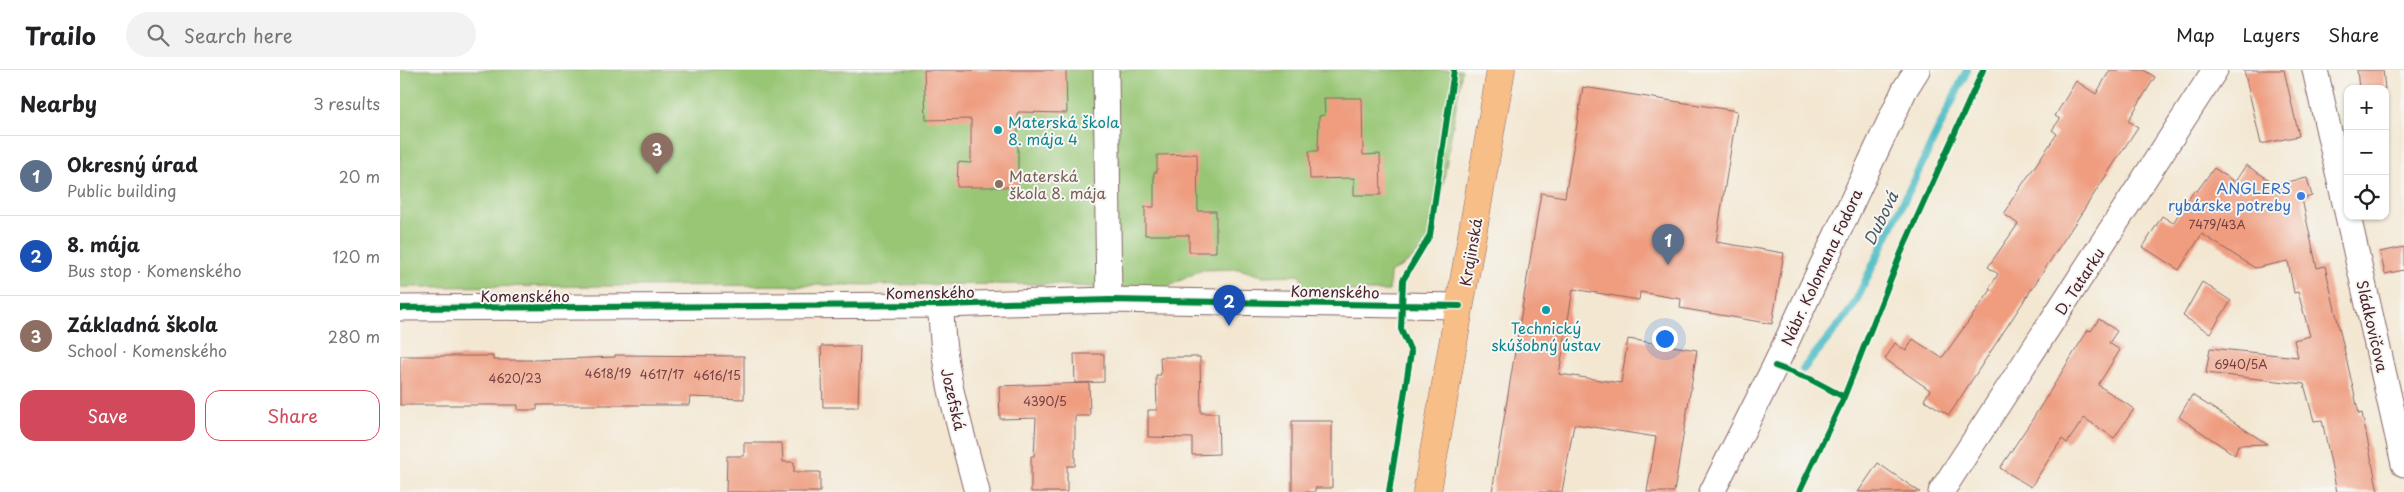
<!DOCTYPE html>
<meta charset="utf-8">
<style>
:root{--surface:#fff;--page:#f2f2f2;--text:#202124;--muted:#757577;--line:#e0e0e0;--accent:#d1495b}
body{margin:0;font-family:"Playpen Sans",sans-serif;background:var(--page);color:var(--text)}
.controls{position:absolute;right:15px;top:15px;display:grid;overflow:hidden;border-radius:10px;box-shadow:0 1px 4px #0004}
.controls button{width:45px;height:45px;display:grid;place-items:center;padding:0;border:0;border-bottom:1px solid var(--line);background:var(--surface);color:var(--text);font:25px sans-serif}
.you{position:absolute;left:1264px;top:268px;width:18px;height:18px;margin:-12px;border:4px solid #fff;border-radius:50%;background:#1a73e8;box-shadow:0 0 0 8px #1a73e833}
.badge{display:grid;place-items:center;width:32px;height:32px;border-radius:50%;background:var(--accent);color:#fff;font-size:16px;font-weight:700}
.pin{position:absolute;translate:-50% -41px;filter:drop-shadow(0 1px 2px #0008)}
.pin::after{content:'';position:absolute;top:26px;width:18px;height:15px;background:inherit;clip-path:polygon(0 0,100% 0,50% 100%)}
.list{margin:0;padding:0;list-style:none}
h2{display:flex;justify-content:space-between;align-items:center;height:65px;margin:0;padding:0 20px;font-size:21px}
h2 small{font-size:16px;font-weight:400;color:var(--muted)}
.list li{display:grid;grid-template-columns:32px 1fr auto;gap:15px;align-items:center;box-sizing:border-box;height:80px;padding:0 20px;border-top:1px solid var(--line)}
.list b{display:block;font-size:19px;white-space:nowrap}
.list p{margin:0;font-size:16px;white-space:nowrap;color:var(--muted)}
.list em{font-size:16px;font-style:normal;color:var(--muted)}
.actions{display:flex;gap:10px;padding:15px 20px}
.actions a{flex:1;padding:11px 0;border:1px solid var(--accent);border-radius:15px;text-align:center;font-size:18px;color:var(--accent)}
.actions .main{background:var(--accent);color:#fff}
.icon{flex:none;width:28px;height:28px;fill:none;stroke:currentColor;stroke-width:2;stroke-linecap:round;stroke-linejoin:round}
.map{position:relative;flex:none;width:2004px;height:422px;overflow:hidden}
header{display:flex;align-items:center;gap:30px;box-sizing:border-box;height:70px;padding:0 25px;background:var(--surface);border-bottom:1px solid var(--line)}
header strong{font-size:24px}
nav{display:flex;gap:28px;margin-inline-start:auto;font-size:18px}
.search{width:350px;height:45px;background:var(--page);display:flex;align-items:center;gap:12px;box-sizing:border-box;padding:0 18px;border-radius:28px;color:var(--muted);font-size:19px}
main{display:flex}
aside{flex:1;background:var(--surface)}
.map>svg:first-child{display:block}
.green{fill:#98c674;stroke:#717250}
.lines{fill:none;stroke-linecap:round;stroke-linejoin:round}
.stream{stroke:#4ebdc6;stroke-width:8}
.building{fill:#ef9c7f}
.minor-casing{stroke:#856565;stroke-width:27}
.major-casing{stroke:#856565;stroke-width:29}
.minor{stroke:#fff;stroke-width:25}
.major{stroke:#f7be87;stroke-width:28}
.cycleway-casing{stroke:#f6f6f2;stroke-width:9}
.cycleway{stroke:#00873e;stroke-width:6}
.culture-dot{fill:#0f9aa8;stroke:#f6f6f2;stroke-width:2}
.education-dot{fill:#8d6e63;stroke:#f6f6f2;stroke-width:2}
.shop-dot{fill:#3f7fe0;stroke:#f6f6f2;stroke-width:2}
.labels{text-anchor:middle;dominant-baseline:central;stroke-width:4;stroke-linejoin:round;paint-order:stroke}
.number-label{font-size:12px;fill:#733e40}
.culture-label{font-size:15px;fill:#0d838f;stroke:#f6f6f2;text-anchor:start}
.education-label{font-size:15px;fill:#785e54;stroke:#f6f6f2;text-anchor:start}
.shop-label{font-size:15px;fill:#366cbe;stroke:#f6f6f2;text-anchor:end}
.street-label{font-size:15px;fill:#4a1f2b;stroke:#f6f6f2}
.water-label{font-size:16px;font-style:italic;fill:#4b5661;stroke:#f6f6f2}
</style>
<header>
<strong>Trailo</strong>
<div class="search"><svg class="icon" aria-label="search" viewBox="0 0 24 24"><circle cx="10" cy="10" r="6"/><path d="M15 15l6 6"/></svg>Search here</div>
<nav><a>Map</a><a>Layers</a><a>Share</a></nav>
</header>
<main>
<aside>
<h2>Nearby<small>3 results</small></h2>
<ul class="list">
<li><span class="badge" style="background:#5c6f8a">1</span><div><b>Okresný úrad</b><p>Public building</p></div><em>20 m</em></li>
<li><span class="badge" style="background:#1a4fb4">2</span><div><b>8. mája</b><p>Bus stop · Komenského</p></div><em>120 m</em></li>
<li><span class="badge" style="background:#8d6e63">3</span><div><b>Základná škola</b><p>School · Komenského</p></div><em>280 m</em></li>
</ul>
<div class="actions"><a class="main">Save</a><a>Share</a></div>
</aside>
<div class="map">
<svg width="2004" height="422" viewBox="0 0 2004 422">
<rect width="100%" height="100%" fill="#f6f6f2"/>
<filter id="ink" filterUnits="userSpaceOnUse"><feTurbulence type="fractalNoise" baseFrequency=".02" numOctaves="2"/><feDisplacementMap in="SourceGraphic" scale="10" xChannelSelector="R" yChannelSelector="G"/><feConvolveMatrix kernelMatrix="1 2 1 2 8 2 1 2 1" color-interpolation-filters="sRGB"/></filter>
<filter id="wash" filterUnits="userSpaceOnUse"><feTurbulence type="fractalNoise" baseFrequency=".0096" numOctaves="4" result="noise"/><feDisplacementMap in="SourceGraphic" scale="20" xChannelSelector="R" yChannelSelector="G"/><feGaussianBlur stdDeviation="1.12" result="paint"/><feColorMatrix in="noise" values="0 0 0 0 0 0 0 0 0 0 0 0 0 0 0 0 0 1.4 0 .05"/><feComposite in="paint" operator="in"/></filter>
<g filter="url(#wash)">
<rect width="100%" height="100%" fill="#f3e7d1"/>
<path class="green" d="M0 0H1062L1034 169 1007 193 990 203 989 221H902L901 205 862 206 839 199 801 200 758 222 649 214 0 217Z"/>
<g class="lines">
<path class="stream" d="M1403 299 1452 239 1567 0"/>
</g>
<g id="blocks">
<path class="building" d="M524 0H666L667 43 618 42V117H557L558 92 571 93V49L526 50Z
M1710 0H1744L1755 7 1728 51 1738 57 1549 345 1524 330 1530 320 1485 289 1495 273 1506 281 1513 269 1542 288 1591 220 1589 219 1598 204 1588 197 1618 154 1604 144 1610 135 1609 134 1657 64 1652 60 1660 49 1655 46 1676 11 1696 24Z
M1844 0H1884L1899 66 1861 74Z
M1957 0H1983L1985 19H1959Z
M1183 17 1337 41 1316 172 1384 183 1372 254 1280 238 1281 229 1240 222 1239 230 1173 219 1159 304 1221 313 1228 269 1297 280 1274 422H1247L1256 367 1174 354 1162 422H1092L1141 123 1165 127Z
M924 28H962L963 85 980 84 981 125H954V108L910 109 909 81H918L919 46 925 45Z
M797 84 798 141H816V182H789V165H745V137H754V102H757V85Z
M1846 95 1876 114 1907 108 1912 126 1902 129 1917 198 1925 196 1959 344 1962 343 1978 422H1937L1922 350 1914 351 1904 314 1806 303 1810 278 1898 287 1894 270 1910 266 1898 222 1894 223 1888 191 1855 198 1802 164 1779 200 1743 177 1762 146 1773 153 1794 120 1797 121 1814 98 1835 112Z
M2004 177V200L1985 204 1980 182Z
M1802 212 1831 231 1810 263 1783 246Z
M1699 249 1717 261 1709 273 1720 280 1698 315 1734 339 1714 368 1684 348 1667 373 1662 369 1631 417 1600 398 1632 350 1688 260 1691 261Z
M421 276H460L458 337H423Z
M674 284H704V312L675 313Z
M215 285 344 286V329L290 327 289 335H137V340H118V335H0V286H93V290H137L215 287Z
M760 287H800L801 343H818L819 384 792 385V368L748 367V340H757L756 305H761Z
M689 313 690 346H675V396H667V422H631V386H634L636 348 600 349 599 316Z
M1792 325 1814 339 1867 374 1838 375 1835 385 1779 347Z
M892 351H932V418H915V422H892Z
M344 373H382L383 392H394V402H420V422H326L327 386H344Z
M1478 393 1492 403 1520 422H1458Z"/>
</g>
</g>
<g filter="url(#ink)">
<use href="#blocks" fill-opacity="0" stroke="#856565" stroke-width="1"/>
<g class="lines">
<defs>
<path id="minor" d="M706 0 709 230
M1915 0 1948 146
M1948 146 2004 394
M541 235C541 299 561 360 577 422
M0 238 541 235 709 230 1060 236
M1312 422 1375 296 1505 19 1517 0
M1541 422 1815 0"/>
<path id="major" d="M1027 422 1101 0"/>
</defs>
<use href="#minor" class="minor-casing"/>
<use href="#major" class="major-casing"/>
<use href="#minor" class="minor"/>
<use href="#major" class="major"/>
<defs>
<path id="cycleway" d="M0 238 541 235 709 230 1060 236
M1375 296 1410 309 1444 327
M989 422 1011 282 1001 259 1003 210 1030 165 1054 0
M1399 422 1444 327 1501 183 1583 0"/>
</defs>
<use href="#cycleway" class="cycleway-casing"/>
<use href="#cycleway" class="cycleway"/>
</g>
</g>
<g class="culture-dot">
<circle cx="598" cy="60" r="5"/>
<circle cx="1146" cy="240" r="5"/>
</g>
<circle class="education-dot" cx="599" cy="114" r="5"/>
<circle class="shop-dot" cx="1901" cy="126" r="5"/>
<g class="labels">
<g class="number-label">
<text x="1817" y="154">7479/43A</text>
<text x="1841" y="294">6940/5A</text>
<text x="208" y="303">4618/19</text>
<text x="262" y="304">4617/17</text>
<text x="317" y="305">4616/15</text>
<text x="115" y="308">4620/23</text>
<text x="645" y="331">4390/5</text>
</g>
<g class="culture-label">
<text x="608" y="51">Materská škola<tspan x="608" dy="17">8. mája 4</tspan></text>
<text x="1146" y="257" text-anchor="middle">Technický<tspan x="1146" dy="17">skúšobný ústav</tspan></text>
</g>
<g class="education-label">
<text x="609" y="105">Materská<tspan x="609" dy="17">škola 8. mája</tspan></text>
</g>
<g class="shop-label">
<text x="1891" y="117">ANGLERS<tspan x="1891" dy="17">rybárske potreby</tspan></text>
</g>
<g class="street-label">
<text transform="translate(1070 182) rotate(-80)">Krajinská</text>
<text transform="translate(1421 197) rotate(-65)">Nábr. Kolomana Fodora</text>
<text transform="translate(1679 211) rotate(-57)">D. Tatarku</text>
<text transform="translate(935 221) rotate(1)">Komenského</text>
<text transform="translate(530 222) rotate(-1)">Komenského</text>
<text x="125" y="225">Komenského</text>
<text transform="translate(1973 256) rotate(77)">Sládkovičova</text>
<text transform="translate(554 329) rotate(77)">Jozefská</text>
</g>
<g class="water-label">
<text transform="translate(1480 148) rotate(-64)">Dubová</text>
</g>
</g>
</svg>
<div class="controls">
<button>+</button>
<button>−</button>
<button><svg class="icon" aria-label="locate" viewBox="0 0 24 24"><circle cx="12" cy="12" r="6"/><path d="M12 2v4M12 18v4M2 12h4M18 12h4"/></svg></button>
</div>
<div class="you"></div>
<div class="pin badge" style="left:1268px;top:195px;background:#5c6f8a">1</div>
<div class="pin badge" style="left:829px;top:256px;background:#1a4fb4">2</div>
<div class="pin badge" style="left:257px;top:104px;background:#8d6e63">3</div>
</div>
</main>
